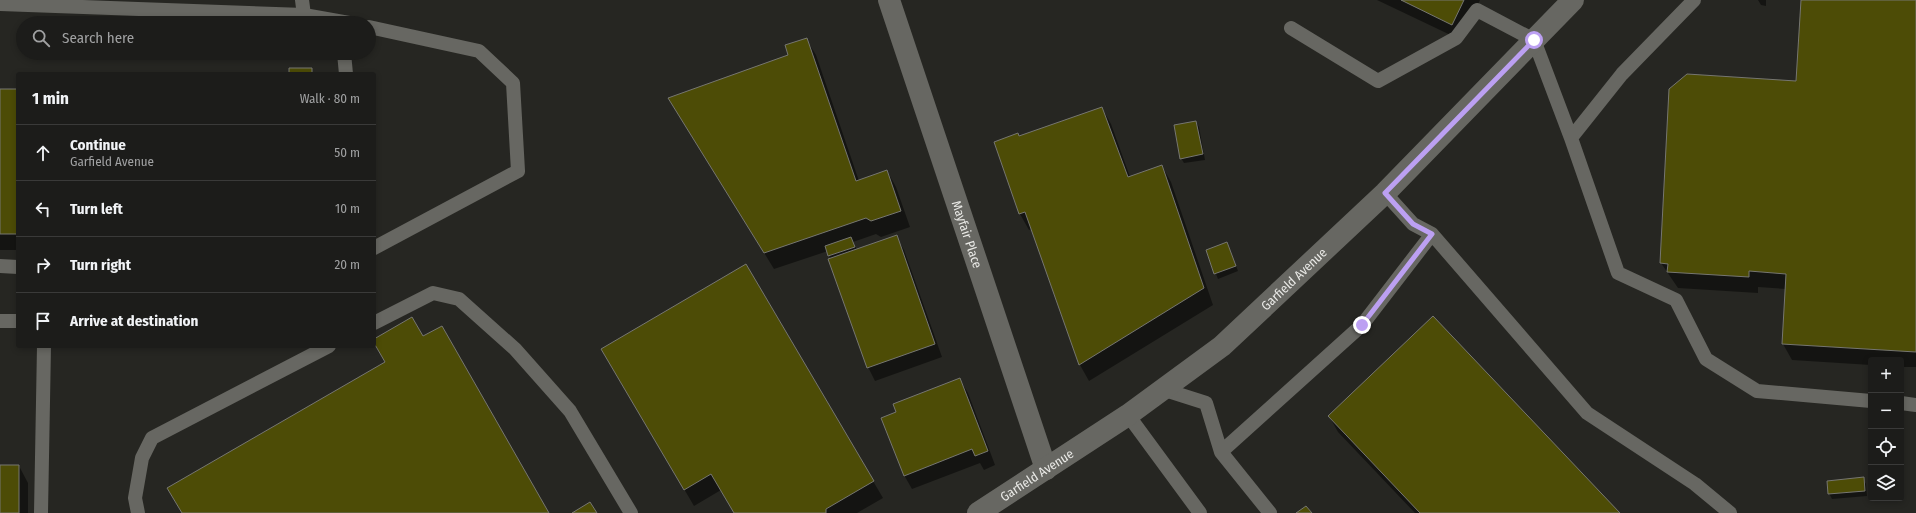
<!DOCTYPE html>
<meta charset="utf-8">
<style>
:root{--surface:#1c1c1a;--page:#292927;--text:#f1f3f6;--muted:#a0a1a2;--line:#3a3a39}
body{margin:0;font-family:"Fira Sans Condensed",sans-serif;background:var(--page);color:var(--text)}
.controls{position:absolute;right:12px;bottom:12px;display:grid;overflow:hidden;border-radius:4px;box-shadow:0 2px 6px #0003}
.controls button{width:36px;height:36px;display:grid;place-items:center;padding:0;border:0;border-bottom:1px solid var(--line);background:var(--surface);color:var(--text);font:20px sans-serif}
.stop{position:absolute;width:12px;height:12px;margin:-9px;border:3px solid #bca0f2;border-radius:50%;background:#fff}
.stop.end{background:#bca0f2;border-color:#fff;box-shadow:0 1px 4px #0008}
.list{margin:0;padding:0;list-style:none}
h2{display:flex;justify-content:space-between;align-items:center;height:52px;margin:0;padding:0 16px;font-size:17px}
h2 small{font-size:13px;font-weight:400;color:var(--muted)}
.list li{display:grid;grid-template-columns:26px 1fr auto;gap:12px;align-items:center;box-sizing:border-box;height:56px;padding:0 16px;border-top:1px solid var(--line)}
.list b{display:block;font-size:15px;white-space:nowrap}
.list p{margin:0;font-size:13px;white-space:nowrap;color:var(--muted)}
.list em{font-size:13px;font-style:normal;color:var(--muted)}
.icon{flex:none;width:22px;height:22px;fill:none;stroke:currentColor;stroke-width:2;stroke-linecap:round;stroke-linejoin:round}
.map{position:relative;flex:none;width:1916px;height:513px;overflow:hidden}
.search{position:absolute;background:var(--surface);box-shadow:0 2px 6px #0003;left:16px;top:16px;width:360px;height:44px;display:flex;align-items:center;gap:10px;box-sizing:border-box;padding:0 14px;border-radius:22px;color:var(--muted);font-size:15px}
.panel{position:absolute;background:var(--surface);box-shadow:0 2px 6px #0003;left:16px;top:72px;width:360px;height:276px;border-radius:4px}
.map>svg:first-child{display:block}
.shadow{fill:#0007}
.building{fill:#4d4c06;stroke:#767671}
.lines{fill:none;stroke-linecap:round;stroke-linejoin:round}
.service{stroke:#676762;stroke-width:14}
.minor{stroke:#676762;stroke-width:22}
.route{stroke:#bca0f2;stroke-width:5}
.labels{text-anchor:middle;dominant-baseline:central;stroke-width:4;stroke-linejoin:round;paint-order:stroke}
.street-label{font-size:13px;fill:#eaeae7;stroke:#262622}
</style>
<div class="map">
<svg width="1916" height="513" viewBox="0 0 1916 513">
<rect width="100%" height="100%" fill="#262622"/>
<path class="shadow" d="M1377 0H1480L1461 40Z
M1758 0H1766V6L1761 5Z
M1802 0H1916V367H1901V360H1871V365L1792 360 1783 344 1786 289 1758 287V293L1678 288 1661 263 1797 82Z
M806 39 816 55 859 181 887 171 896 187 910 227 881 237 876 234 853 242 857 250 896 236 904 250 942 357 875 381 868 367 828 251 774 269 679 114 790 56Z
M0 90H18V250H0Z
M1102 108 1111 124 1130 177 1162 166 1171 182 1213 305 1089 381 1080 365 1032 229 1029 230 1020 214 1019 137Z
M1196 122 1199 127 1205 160 1184 163 1181 158Z
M1227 243 1238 271 1218 279 1207 251Z
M746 265 883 498 857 513H735L721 490 694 506 602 349Z
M960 380 968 393 995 465 984 470 980 463 912 489 904 475 897 413Z
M1329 416 1619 513H1415L1338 432Z
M0 466H19L28 483V513H0Z
M1863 479 1866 484 1867 496 1832 499 1829 493Z"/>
<path class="building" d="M1401 0H1464L1452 25Z
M1801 0H1916V352L1782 344 1786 274 1749 271V277L1667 272 1668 264 1660 263 1669 89 1687 74 1796 81Z
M807 38 856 181 887 170 901 211 871 221 866 218 764 253 668 98 788 55 785 45Z
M289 68H312V74H289Z
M0 89H18V234H0Z
M1102 107 1128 177 1162 165 1204 288 1079 365 1025 212 1019 214 994 142 1018 133 1019 136Z
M1196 121 1203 154 1180 159 1174 125Z
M897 235 935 344 867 368 828 259Z
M851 237 855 247 828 256 825 246Z
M1227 242 1236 266 1214 274 1206 250Z
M746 264 874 481 826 509V513H734L711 474 684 490 601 349Z
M1433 316 1620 513H1420L1328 416Z
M412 317 423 336 442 326 549 513H182L167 488 385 362 374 343V339Z
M960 378 988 451 975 456 972 449 904 476 881 418 896 412 893 404Z
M0 465H19V513H0Z
M1864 477 1865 491 1828 494 1827 481Z
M590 502 597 513H572Z
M1306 506 1312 513H1296Z"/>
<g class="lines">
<path class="service" d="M302 0 304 15
M0 4 304 15 349 23
M369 27 479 51 513 83 518 171 374 248
M1291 28 1378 81 1456 38 1477 10 1534 40 1571 138 1618 273 1676 300 1706 359 1757 391 1871 401
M344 53 346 74
M1571 138 1622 74 1694 0
M1385 193 1413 224 1432 234 1587 413 1695 484 1730 513
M0 266 18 267
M0 321H18
M374 323 433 293 459 299 515 349 570 411 631 513
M1162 389 1206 403 1221 452 1270 513
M1901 403 1916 405
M1128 415 1200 513
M1221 452 1362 325 1432 234
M41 513 44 346
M138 513 135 498 142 458 152 438 329 346"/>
<g class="minor">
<path id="s1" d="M889 0 1046 469"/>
<path id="s2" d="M978 513 1128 415 1222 346 1385 193 1573 0"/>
</g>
</g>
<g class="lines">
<path class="route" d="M1362 325 1432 234 1413 224 1385 193 1534 40"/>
</g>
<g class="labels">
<g class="street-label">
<text stroke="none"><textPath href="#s1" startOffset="247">Mayfair Place</textPath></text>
<text stroke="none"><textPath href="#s2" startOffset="394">Garfield Avenue</textPath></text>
<text stroke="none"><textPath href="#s2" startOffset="70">Garfield Avenue</textPath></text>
</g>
</g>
</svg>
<div class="controls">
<button>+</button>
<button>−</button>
<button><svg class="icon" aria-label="locate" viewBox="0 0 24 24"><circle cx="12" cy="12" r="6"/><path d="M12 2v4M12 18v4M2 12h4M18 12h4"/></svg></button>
<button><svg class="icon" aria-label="layers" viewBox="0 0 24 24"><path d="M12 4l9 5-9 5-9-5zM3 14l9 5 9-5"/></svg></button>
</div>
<div class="stop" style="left:1534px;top:40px"></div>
<div class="stop end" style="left:1362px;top:325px"></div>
<div class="search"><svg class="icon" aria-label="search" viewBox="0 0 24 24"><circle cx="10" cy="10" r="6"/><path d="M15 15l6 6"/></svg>Search here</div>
<section class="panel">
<h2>1 min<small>Walk · 80 m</small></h2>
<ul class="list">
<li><svg class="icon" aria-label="ahead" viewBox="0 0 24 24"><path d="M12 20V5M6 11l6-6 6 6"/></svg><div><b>Continue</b><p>Garfield Avenue</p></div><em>50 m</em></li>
<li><svg class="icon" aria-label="left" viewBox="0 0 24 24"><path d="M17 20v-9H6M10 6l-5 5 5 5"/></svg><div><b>Turn left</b></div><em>10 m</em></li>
<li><svg class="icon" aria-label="right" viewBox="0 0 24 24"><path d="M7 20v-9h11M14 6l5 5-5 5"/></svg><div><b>Turn right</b></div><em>20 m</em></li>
<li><svg class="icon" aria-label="arrive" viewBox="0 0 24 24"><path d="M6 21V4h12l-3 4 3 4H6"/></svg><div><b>Arrive at destination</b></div></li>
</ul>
</section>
</div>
